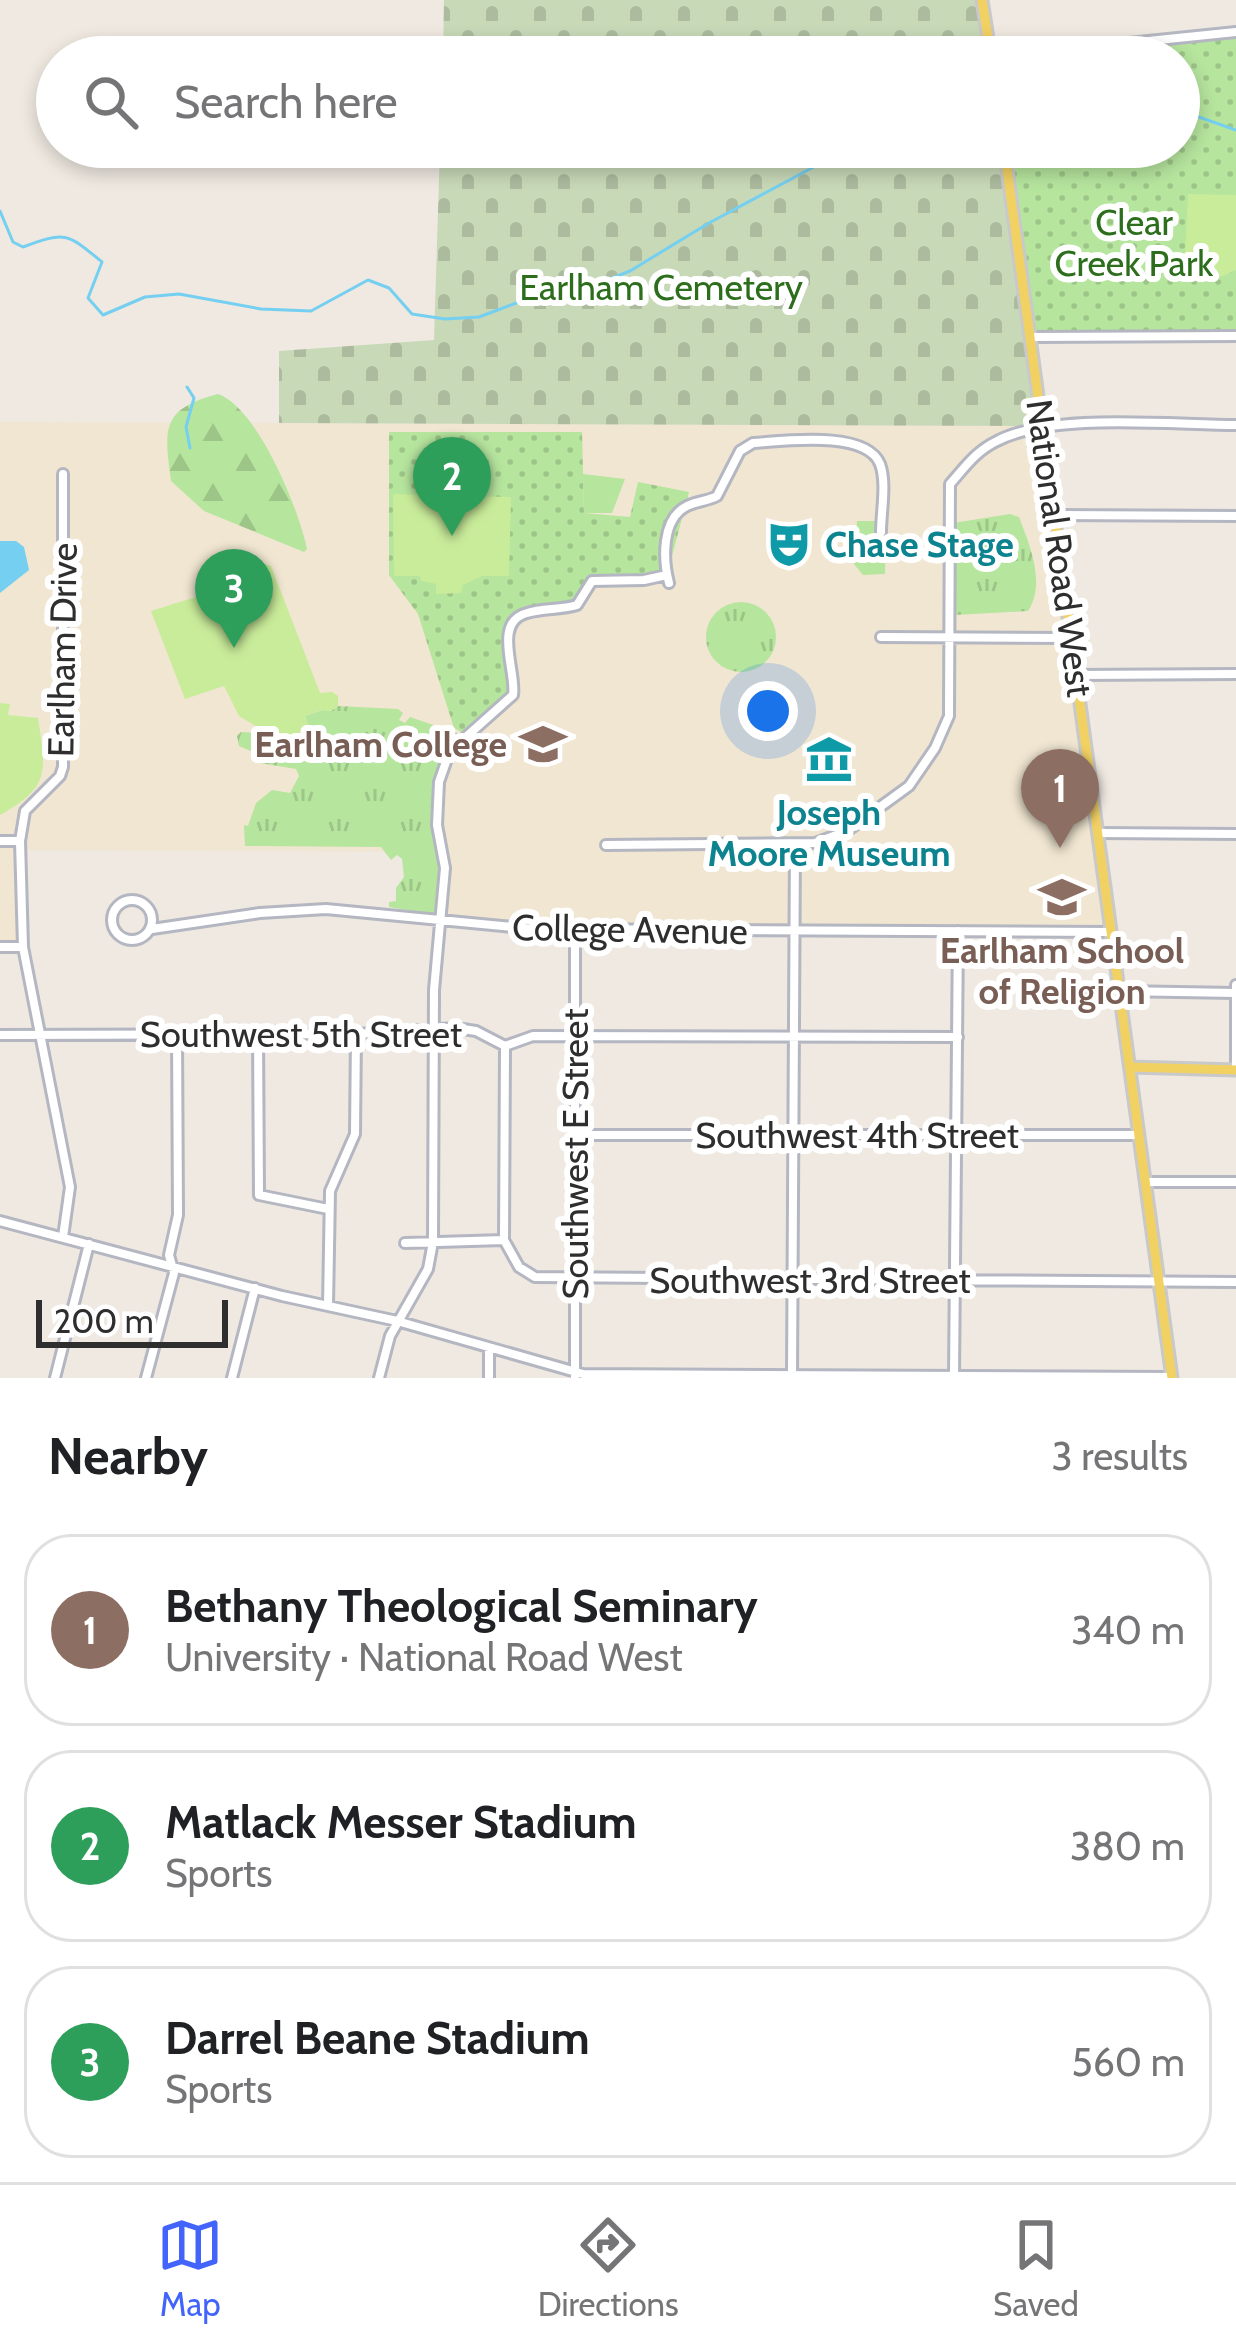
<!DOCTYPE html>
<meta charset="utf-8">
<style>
:root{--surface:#fff;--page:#f2f2f2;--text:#202124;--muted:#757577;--line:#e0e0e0;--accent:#4264fb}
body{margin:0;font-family:Cabin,sans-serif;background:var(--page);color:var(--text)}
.scale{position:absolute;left:36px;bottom:30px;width:192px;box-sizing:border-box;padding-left:12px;border:6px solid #2e2e2e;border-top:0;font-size:33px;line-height:42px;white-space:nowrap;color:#2e2e2e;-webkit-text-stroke:9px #fff;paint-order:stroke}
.you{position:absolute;left:768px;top:711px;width:42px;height:42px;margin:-30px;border:9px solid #fff;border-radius:50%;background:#1a73e8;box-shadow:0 0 0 18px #1a73e833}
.badge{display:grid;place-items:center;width:78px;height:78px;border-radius:50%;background:var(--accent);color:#fff;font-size:39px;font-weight:700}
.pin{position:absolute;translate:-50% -99px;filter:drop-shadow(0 3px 6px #0008)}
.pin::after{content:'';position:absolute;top:63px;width:42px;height:36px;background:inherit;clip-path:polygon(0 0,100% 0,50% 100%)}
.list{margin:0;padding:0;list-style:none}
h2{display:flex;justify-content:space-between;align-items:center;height:156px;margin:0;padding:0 48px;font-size:51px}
h2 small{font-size:39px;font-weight:400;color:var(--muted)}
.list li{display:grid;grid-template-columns:78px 1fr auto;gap:36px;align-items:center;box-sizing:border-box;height:192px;margin:0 24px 24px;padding:0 24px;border:3px solid var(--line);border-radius:48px}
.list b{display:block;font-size:45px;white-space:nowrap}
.list p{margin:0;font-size:39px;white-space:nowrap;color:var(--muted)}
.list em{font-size:39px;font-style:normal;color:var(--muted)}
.icon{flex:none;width:66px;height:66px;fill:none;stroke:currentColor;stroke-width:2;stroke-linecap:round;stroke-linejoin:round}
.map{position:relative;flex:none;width:1236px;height:1378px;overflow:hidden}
.search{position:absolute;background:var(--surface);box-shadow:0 6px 18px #0003;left:36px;right:36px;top:36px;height:132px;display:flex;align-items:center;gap:30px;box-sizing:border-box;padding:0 42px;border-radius:66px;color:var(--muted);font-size:45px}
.sheet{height:804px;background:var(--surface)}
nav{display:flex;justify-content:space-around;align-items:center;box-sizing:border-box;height:168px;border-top:3px solid var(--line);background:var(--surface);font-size:33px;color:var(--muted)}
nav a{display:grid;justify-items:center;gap:6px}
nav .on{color:var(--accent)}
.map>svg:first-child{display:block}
.education{fill:#f0e6d1}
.grass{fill:url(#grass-tufts)}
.forest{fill:url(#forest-firs)}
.cemetery{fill:url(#cemetery-stones)}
.park{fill:url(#park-dots)}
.garden{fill:#b6e59e}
.pitch{fill:#c9ec9a}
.water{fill:#75cff0}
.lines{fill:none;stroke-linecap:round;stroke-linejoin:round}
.stream{stroke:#75cff0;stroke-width:3}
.minor-casing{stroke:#b4b7c1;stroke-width:14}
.major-casing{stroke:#c9c9c9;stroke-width:15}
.minor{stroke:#fff;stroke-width:8}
.major{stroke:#f2d163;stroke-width:9}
.labels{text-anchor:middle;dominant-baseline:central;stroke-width:12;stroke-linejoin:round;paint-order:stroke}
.park-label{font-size:36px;fill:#2c6e1b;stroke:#fff}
.culture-label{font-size:36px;font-weight:bold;fill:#0d838f;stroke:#fff;text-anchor:start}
.street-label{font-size:36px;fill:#2e2e2e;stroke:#fff}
.education-label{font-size:36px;font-weight:bold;fill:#785e54;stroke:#fff;text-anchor:end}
</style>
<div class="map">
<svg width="1236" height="1378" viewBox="0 0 1236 1378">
<defs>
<pattern id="grass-tufts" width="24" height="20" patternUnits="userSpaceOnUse" patternTransform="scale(3)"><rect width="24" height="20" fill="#b6e59e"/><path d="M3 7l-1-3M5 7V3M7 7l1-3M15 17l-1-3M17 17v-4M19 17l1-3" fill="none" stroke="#9dc588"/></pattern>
<pattern id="forest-firs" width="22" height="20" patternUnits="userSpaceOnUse" patternTransform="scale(3)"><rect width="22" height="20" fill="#b6e59e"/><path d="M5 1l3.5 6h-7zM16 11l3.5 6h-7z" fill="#9dc588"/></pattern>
<pattern id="cemetery-stones" width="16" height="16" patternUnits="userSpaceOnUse" patternTransform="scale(3)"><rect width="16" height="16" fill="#c8d9b8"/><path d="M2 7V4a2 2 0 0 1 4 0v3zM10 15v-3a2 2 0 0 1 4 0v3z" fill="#acbb9e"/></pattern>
<pattern id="park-dots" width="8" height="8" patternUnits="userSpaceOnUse" patternTransform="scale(3)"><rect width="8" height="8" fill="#b6e59e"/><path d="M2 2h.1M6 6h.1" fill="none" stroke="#9dc588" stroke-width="1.8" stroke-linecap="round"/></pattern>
</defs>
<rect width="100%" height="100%" fill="#efe9e1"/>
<path class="education" d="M0 422 1044 426 1111 932 534 929 442 919 443 852 25 850 23 947H0Z"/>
<path class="grass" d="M1010 514 1019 517C1030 546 1046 583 1028 611L954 615 953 523Z
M706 637a35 35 0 1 1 70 0a35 35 0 1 1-70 0Z
M338 706 398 709 403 713 399 720 405 723 410 717 457 733 459 738C417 792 442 815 441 873 441 885 439 898 438 911L432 914 389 907V902L396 901V888L404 877 402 859 397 855 391 860 381 847 245 846 244 825 248 826 256 803 272 790 290 793 299 776 296 769 260 763V755L239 746 237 736 241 732C263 733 265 736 276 753L313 739 305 716 322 710 331 711Z"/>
<path class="forest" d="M218 394C257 407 299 509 307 549L304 552 204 511 171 481C164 428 161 409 218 394Z"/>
<path class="cemetery" d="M444 0H982L991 57H443Z
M440 147H1004L1044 426 279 423V351L434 340Z"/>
<path class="park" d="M1236 32V336L1031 337 1004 147H1179V57H993Z
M389 432H582L584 513 630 517 638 482 689 492 667 575 592 581 577 605C499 616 504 619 513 695L467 735 454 728 418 614 389 575Z"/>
<path class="garden" d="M583 474 625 479 612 513H584Z
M857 521H886L885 574 863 575 854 564Z"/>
<path class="pitch" d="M1188 194 1236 195V270L1223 276H1184Z
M393 494 511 497 509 576H482L463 585 461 593 436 594V584L421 581 420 576H394Z
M244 557 271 566 320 693 332 692 338 696V706L331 711 321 710 305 716 313 739 276 753 264 731 239 716 224 686 185 699 151 611 199 596C203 570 218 556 244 557Z
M0 703 10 704 8 715 38 718C46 771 51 787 0 815Z"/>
<path class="water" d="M0 541H16L24 547 29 570 0 593Z"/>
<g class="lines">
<path class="stream" d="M1179 110 1236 130
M0 211 13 242 23 247C66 231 67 233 102 262L88 298 103 315 145 297 179 294 261 309 311 311 368 280 389 288 412 314 445 319 479 317 548 291 582 290 630 271 709 223 851 147
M187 387 194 398 186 427 190 448"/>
<defs>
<path id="minor" d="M993 57 1236 32
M1031 337 1236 336
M63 474V767L60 776 25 811 20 841 23 947 70 1187 63 1237
M1055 515 1236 516
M669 583C663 560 661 519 687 506 697 501 708 501 717 496L740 451 753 443C785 441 866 430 880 464 887 483 881 512 881 532
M881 637 1071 638
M1077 675 1236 674
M1098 833 1236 834
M0 841H20
M606 845 815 843 847 831 909 786 935 748 949 716 950 484C965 467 976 451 997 441 1052 412 1172 425 1236 425
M112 920a20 20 0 1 1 40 0a20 20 0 1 1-40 0Z
M152 929 260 913 326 909 534 929 1111 932
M575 930V1378
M0 947H23
M1119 991 1236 993
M258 1033 259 1195 328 1209
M0 1035 356 1034 456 1028 476 1031 505 1046 533 1036 958 1037
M505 1046 504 1240 519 1267 535 1277 1236 1282
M1236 1070V985
M576 1135H1138
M1146 1182H1236
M0 1221 282 1296 397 1321 583 1374 1172 1377
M405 1243 504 1240
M328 1306 330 1191 355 1134 356 1034
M792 1376 795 844
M954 1376 958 931
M55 1378 89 1244
M146 1378 174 1273 169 1255 178 1215 177 1034
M232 1378 255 1288
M379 1378 390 1336 428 1269 433 1242 434 990 445 868 437 825 439 782 447 759 458 744 513 695C517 672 492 622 527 613 543 608 561 610 577 605L592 581 644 580 667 575
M489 1378V1348"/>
<path id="major" d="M982 0 991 57
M1004 147 1172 1378
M1130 1067 1236 1070"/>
</defs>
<use href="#minor" class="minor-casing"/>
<use href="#major" class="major-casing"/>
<use href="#minor" class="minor"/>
<use href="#major" class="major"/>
</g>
<defs>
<symbol id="theatre-bare" viewBox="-9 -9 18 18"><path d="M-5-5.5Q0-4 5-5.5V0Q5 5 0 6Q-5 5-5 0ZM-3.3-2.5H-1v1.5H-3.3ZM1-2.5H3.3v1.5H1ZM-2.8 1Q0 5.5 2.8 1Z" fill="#0f9aa8" stroke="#fff" stroke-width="2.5" paint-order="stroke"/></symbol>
<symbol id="university-bare" viewBox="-9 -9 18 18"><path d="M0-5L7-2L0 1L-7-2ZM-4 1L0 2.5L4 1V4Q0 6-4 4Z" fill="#8d6e63" stroke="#fff" stroke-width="2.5" paint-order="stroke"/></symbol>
<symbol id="museum-bare" viewBox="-9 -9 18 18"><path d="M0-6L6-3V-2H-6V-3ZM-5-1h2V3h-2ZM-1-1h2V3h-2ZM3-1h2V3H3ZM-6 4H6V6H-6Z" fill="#0f9aa8" stroke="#fff" stroke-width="2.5" paint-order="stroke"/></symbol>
</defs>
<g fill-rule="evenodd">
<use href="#theatre-bare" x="756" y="511" width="66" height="66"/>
<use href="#university-bare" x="510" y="711" width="66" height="66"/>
<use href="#museum-bare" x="796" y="726" width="66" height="66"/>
<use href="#university-bare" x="1029" y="864" width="66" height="66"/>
</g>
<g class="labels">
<g class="park-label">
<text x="1134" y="222">Clear<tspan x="1134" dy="41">Creek Park</tspan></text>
<text x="661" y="287">Earlham Cemetery</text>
</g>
<g class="culture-label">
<text x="825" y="544">Chase Stage</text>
<text x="829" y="812" text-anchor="middle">Joseph<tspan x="829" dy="41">Moore Museum</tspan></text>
</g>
<g class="street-label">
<text transform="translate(1060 548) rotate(82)">National Road West</text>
<text transform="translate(62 650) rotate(-89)">Earlham Drive</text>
<text transform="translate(630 929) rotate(1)">College Avenue</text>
<text x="301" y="1034">Southwest 5th Street</text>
<text x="857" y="1135">Southwest 4th Street</text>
<text transform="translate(575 1154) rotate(-90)">Southwest E Street</text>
<text x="810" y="1280">Southwest 3rd Street</text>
</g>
<g class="education-label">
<text x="507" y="744">Earlham College</text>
<text x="1062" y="950" text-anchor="middle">Earlham School<tspan x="1062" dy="41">of Religion</tspan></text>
</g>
</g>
</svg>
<div class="scale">200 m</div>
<div class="you"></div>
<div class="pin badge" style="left:1060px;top:848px;background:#8d6e63">1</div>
<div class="pin badge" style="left:452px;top:536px;background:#2e9e5b">2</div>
<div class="pin badge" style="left:234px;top:648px;background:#2e9e5b">3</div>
<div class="search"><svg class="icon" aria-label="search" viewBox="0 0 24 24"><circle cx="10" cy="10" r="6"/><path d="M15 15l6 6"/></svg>Search here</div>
</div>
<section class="sheet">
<h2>Nearby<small>3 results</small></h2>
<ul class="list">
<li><span class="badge" style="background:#8d6e63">1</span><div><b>Bethany Theological Seminary</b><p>University · National Road West</p></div><em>340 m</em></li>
<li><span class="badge" style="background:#2e9e5b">2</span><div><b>Matlack Messer Stadium</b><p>Sports</p></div><em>380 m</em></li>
<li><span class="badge" style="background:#2e9e5b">3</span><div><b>Darrel Beane Stadium</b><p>Sports</p></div><em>560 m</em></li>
</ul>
</section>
<nav>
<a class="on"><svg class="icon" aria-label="map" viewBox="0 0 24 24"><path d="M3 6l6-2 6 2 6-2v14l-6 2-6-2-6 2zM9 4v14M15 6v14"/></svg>Map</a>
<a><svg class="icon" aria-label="directions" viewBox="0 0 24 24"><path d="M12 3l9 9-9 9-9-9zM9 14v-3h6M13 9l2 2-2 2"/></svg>Directions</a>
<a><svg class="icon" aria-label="saved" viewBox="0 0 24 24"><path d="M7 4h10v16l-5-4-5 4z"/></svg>Saved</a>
</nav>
